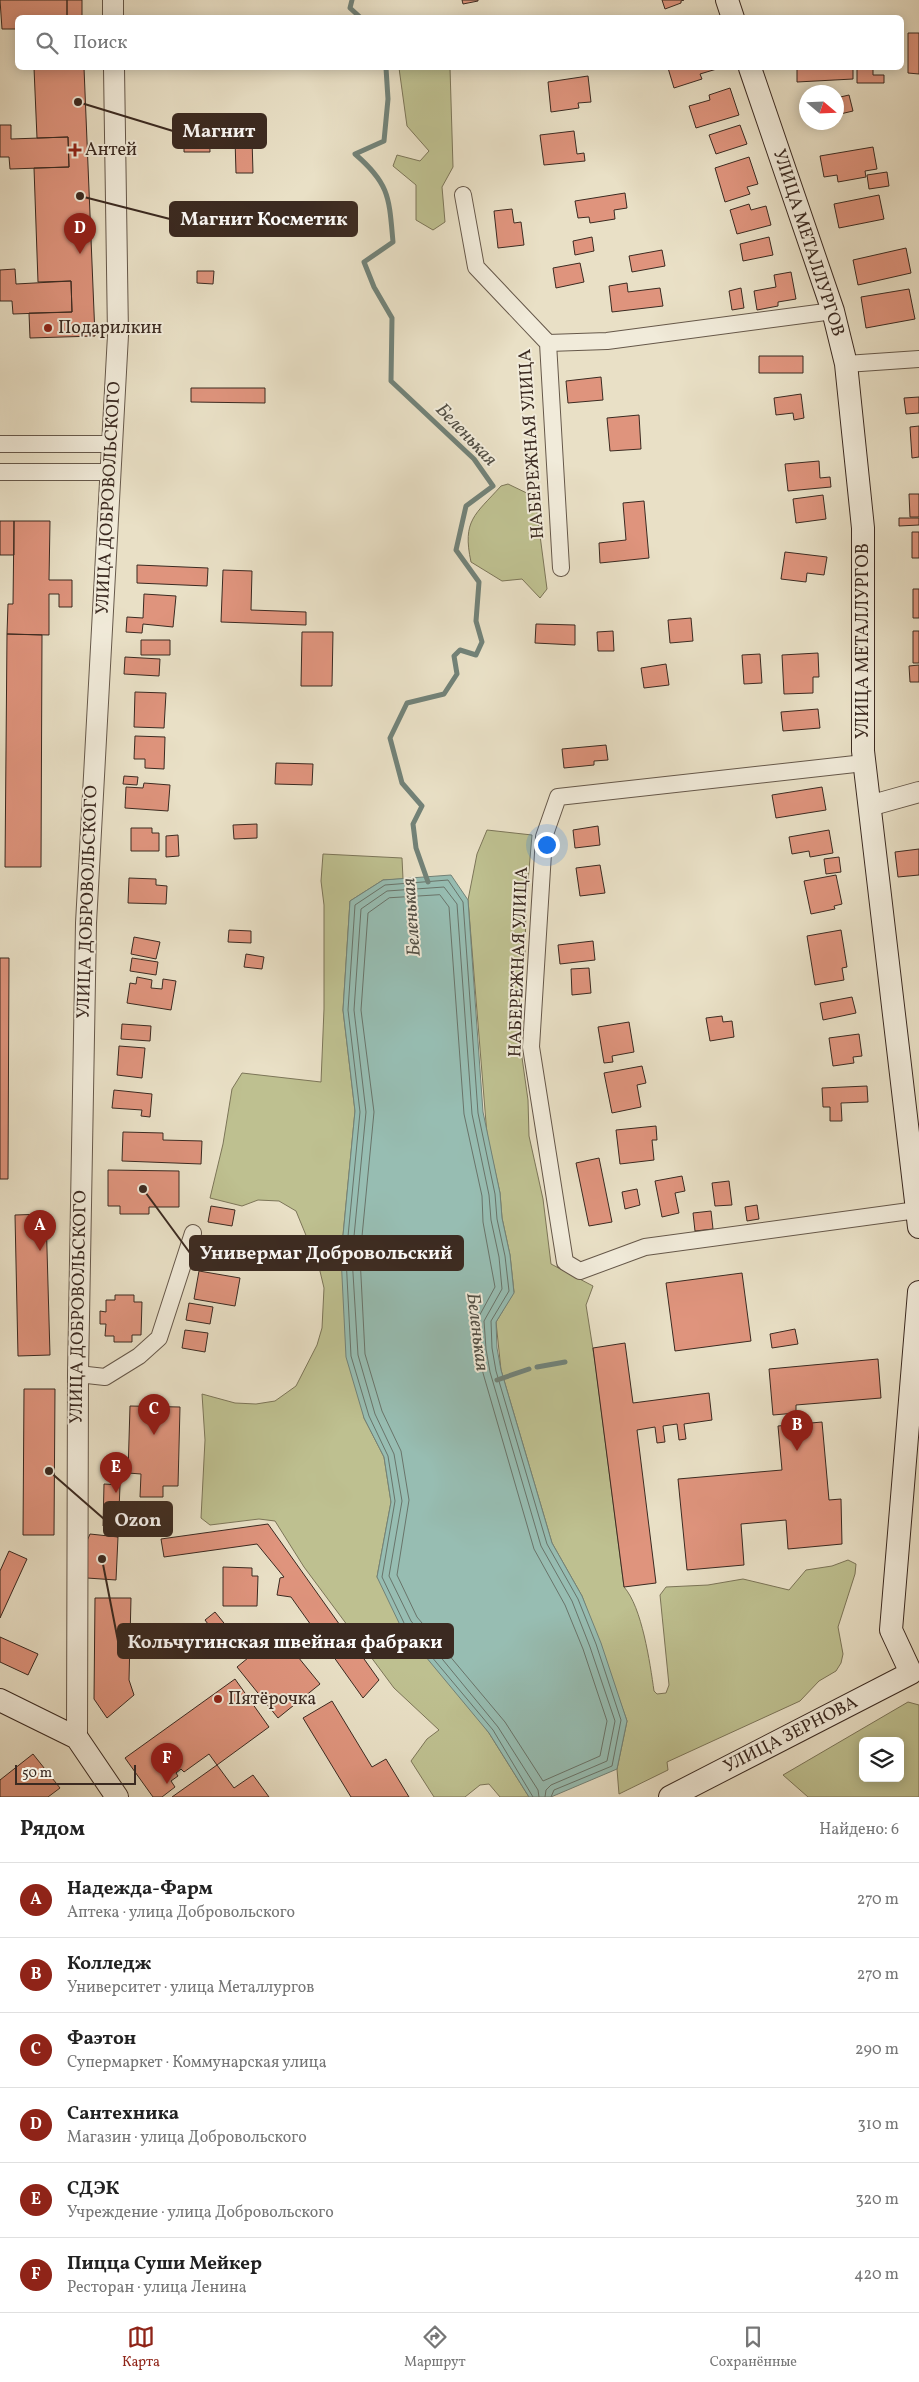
<!DOCTYPE html>
<html lang="ru">
<meta charset="utf-8">
<style>
:root{--surface:#fff;--page:#f6f6f6;--text:#222;--muted:#767676;--line:#e0e0e0;--accent:#8f2418}
body{margin:0;font-family:Vollkorn,serif;background:var(--page);color:var(--text)}
.controls{position:absolute;right:15px;bottom:15px;display:grid;overflow:hidden;border-radius:8px;box-shadow:0 2px 12px #0003}
.controls button{width:45px;height:45px;display:grid;place-items:center;padding:0;border:0;border-bottom:1px solid var(--line);background:var(--surface);color:var(--text);font:25px sans-serif}
.compass{position:absolute;left:799px;top:85px;width:45px;height:45px;border-radius:50%;background:var(--surface);box-shadow:0 2px 12px #0003;rotate:109deg}
.scale{position:absolute;left:15px;bottom:12px;width:121px;box-sizing:border-box;padding-left:5px;border:2px solid #3b2a21;border-top:0;font-size:14px;line-height:18px;white-space:nowrap;color:#3b2a21;-webkit-text-stroke:4px #f1ebda;paint-order:stroke}
.you{position:absolute;left:546px;top:844px;width:18px;height:18px;margin:-12px;border:4px solid #fff;border-radius:50%;background:#1a73e8;box-shadow:0 0 0 8px #1a73e833}
.badge{display:grid;place-items:center;width:32px;height:32px;border-radius:50%;background:var(--accent);color:#fff;font-size:16px;font-weight:700}
.pin{position:absolute;translate:-50% -41px;filter:drop-shadow(0 1px 2px #0008)}
.pin::after{content:'';position:absolute;top:26px;width:18px;height:15px;background:inherit;clip-path:polygon(0 0,100% 0,50% 100%)}
.list{margin:0;padding:0;list-style:none}
h2{display:flex;justify-content:space-between;align-items:center;height:65px;margin:0;padding:0 20px;font-size:21px}
h2 small{font-size:16px;font-weight:400;color:var(--muted)}
.list li{display:grid;grid-template-columns:32px 1fr auto;gap:15px;align-items:center;box-sizing:border-box;height:75px;padding:0 20px;border-top:1px solid var(--line)}
.list b{display:block;font-size:19px;white-space:nowrap}
.list p{margin:0;font-size:16px;white-space:nowrap;color:var(--muted)}
.list em{font-size:16px;font-style:normal;color:var(--muted)}
.icon{flex:none;width:28px;height:28px;fill:none;stroke:currentColor;stroke-width:2;stroke-linecap:round;stroke-linejoin:round}
.map{position:relative;flex:none;width:919px;height:1797px;overflow:hidden}
.search{position:absolute;background:var(--surface);box-shadow:0 2px 12px #0003;left:15px;right:15px;top:15px;height:55px;display:flex;align-items:center;gap:12px;box-sizing:border-box;padding:0 18px;border-radius:8px;color:var(--muted);font-size:19px}
.sheet{height:515px;background:var(--surface)}
nav{display:flex;justify-content:space-around;align-items:center;box-sizing:border-box;height:70px;border-top:1px solid var(--line);background:var(--surface);font-size:14px;color:var(--muted)}
nav a{display:grid;justify-items:center;gap:2px}
nav .on{color:var(--accent)}
.map>svg:first-child{display:block}
.green{fill:#bec090;stroke:#7c7558;fill-rule:evenodd}
.water{fill:#97bdb2;stroke:#728278}
.lines{fill:none;stroke-linecap:round;stroke-linejoin:round}
.shore{stroke:#69746a;stroke-width:1}
.stream{stroke:#728278;stroke-width:5}
.building{fill:#df947d;stroke:#3b2a21}
.minor-casing{stroke:#66584a;stroke-width:18}
.tertiary-casing{stroke:#66584a;stroke-width:22}
.secondary-casing{stroke:#3b2a21;stroke-width:24}
.minor{stroke:#f1ebda;stroke-width:16}
.tertiary{stroke:#f1ebda;stroke-width:20}
.secondary{stroke:#f1ebda;stroke-width:22}
.poi-dot{fill:#8f2418;stroke:#f1ebda;stroke-width:2}
.labels{text-anchor:middle;dominant-baseline:central;stroke-width:4;stroke-linejoin:round;paint-order:stroke}
.poi-label{font-size:18px;fill:#3b2a21;stroke:#f1ebda;text-anchor:start}
.street-label{font-size:18px;fill:#3b2a21;stroke:#f1ebda}
.water-label{font-size:19px;font-style:italic;fill:#524f45;stroke:#f1ebda}
.leader{fill:none;stroke:#3b2a21;stroke-width:2}
.callout-dot{fill:#3b2a21;stroke:#f1ebda;stroke-width:2}
.callout{fill:#3b2a21;stroke:#3b2a21;stroke-width:2}
.callout-label{font-size:19px;text-anchor:middle;font-weight:bold;fill:#fff}
</style>
<div class="map">
<svg width="919" height="1797" viewBox="0 0 919 1797">
<rect width="100%" height="100%" fill="#e9e0c6"/>
<filter id="stains"><feTurbulence type="fractalNoise" baseFrequency=".004" numOctaves="4"/><feColorMatrix values="0 0 0 0 .2 0 0 0 0 .09 0 0 0 0 .02 0 0 0 .5 -.17"/></filter>
<radialGradient id="worn" r=".72"><stop offset=".6" stop-color="#630" stop-opacity="0"/><stop offset="1" stop-color="#630" stop-opacity=".3"/></radialGradient>
<path class="green" d="M399 68H450L453 167 442 187 445 222 433 230 416 220V185L393 166 397 155 420 161 429 151 407 126Z
M508 484 535 497 547 589 540 598 522 579 502 581 471 562C462 520 475 515 501 486Z
M487 830 532 835 526 905 525 955 517 1022 528 1100 529 1136 543 1199 551 1264 593 1286 586 1305 595 1362 624 1587C642 1607 650 1663 654 1691L657 1694 666 1693 669 1685 660 1595 666 1587 708 1585 743 1579 789 1590 806 1570 832 1566 848 1560 856 1564 855 1574 838 1627 843 1654 841 1663 836 1671 819 1681 800 1701 667 1762 668 1770 619 1794 617 1769 627 1721 582 1596 552 1543 501 1370 496 1322 514 1292 510 1255 502 1218 500 1193 487 1135 468 900 477 854Z
M323 854 402 858 403 879 383 880 350 901 343 1010 355 1111 341 1256 364 1418 384 1457 391 1502 377 1577 489 1733 529 1797H500L489 1784 480 1785 465 1797H434L411 1761 427 1739 439 1730 394 1688 304 1567 275 1521 259 1519 210 1525 201 1518 205 1440 202 1394 235 1403 256 1404 275 1401 296 1386 317 1345 322 1328 324 1288 319 1267 296 1211 279 1201 258 1200 242 1206 210 1198 223 1144 232 1089 242 1073 321 1082 324 1009V905L321 881Z
M908 1702 919 1705V1797H808L783 1775ZM863 1741H900V1778H863Z"/>
<path class="water" d="M451 875 468 900 483 1112 500 1193 502 1218 510 1255 514 1293 496 1322 497 1348 501 1370 552 1543 582 1596 601 1643 627 1721 617 1769 551 1797H529L489 1733 401 1627 377 1577 391 1502 384 1457 364 1418 346 1357 341 1256 355 1111 343 1010 350 901 383 880Z"/>
<g class="lines">
<path class="shore" d="M440 895 449 907 464 1114 482 1196 483 1222 495 1287 477 1320 479 1350 483 1373 534 1549 565 1605 583 1649 607 1721 600 1756 543 1781 505 1722 417 1617 397 1575 409 1500 401 1451 382 1411 365 1354 360 1257 374 1112 361 1010 368 913 389 898Z
M533 1797 493 1730 405 1625 382 1577 395 1501 388 1456 369 1416 351 1356 346 1257 360 1112 348 1010 355 905 385 885 448 880 463 902 478 1113 495 1194 497 1219 505 1256 509 1291 491 1321 492 1348 496 1371 547 1544 578 1599 596 1644 621 1720 612 1766 554 1790 551 1797
M539 1797 538 1790 498 1727 411 1621 389 1576 402 1501 394 1454 375 1414 358 1355 352 1257 366 1112 354 1010 361 909 387 891 444 887 457 904 472 1114 489 1195 491 1220 499 1257 502 1289 484 1321 486 1349 490 1372 541 1546 572 1601 590 1647 615 1721 607 1761 551 1785 546 1790 545 1797"/>
<path class="stream" d="M352 0 350 8 361 18
M386 68 388 99 384 141 355 154C390 184 389 198 393 242L364 262 374 287 392 318 391 381 474 459 493 486 466 506 456 550 479 582 476 621 482 642 476 655 460 650 454 656 457 674 444 694 407 703 390 738 402 783 422 806 413 824 416 848 428 882
M537 1367 565 1362
M497 1380 529 1369"/>
</g>
<path class="building" d="M0 0H67V18H18V29H2Z
M67 0H82V18H67Z
M462 0H478V1L463 4Z
M662 0H684L681 1V3L665 9Z
M908 33H919V74L908 73Z
M34 68H84L95 336 30 338 29 313 72 312 71 281 38 282 34 168 69 167 68 137 37 138Z
M668 68H720L700 74 702 79 674 88Z
M797 68H853V79L797 82Z
M857 68H873V75H884V83H857Z
M588 76 591 102 578 103 579 108 551 112 548 82Z
M730 88 739 115 696 128 689 106 710 100 709 95Z
M849 95 853 111 836 115V98Z
M209 124 210 152H184V125Z
M0 125H11V139L68 137 69 167 10 169 9 157H0Z
M740 125 747 144 716 154 709 135Z
M574 131 577 154 584 153 585 161 544 165 540 135Z
M235 139H252L253 173H236Z
M873 147 877 169 865 171 866 177 838 182 837 175 824 177 820 156Z
M749 157 758 184 747 187 750 194 725 202 715 168Z
M887 172 889 186 869 189 867 175Z
M625 193 627 208 614 210 615 219 590 223 589 217 578 218 575 201Z
M879 195 884 219 839 228 834 204Z
M749 204 751 210 766 206 771 225 737 234 730 210Z
M512 209 514 223 521 222 524 245 498 248 494 211Z
M592 237 594 251 575 255 573 241Z
M769 237 773 255 743 261 740 244Z
M906 248 911 273 858 285 853 260Z
M662 250 665 266 632 272 629 256Z
M580 263 584 282 556 288 553 268Z
M15 269 16 284 71 281 72 312 13 314 12 301H0V270Z
M197 271H214L213 284 197 283Z
M791 272 796 299 778 302V306L757 310 754 291 776 287 774 275Z
M627 283 628 292 660 288 663 306 612 312 609 286Z
M741 288 744 308 732 310 729 291Z
M909 289 915 319 866 328 861 297Z
M759 356H803V373H759Z
M601 377 603 400 568 403 566 381Z
M191 388H265V403L191 402Z
M801 394 804 418 794 420 793 413 776 415 774 398Z
M919 397V413L906 414 904 398Z
M639 415 641 449 610 451 607 418Z
M919 426V457L912 458 910 427Z
M819 461 820 478 830 477 831 487 788 491 785 464Z
M909 494H919V517H910Z
M823 495 826 519 796 523 793 499Z
M644 501 649 558 600 563 599 543 626 540 623 503Z
M899 518H919V525L899 526Z
M0 521H14V555H0Z
M14 521H50L49 580H72V607H59V594H49V635L7 634 8 604H13Z
M912 532H919V558H912Z
M785 552 827 557 824 575 807 573 806 582 781 579Z
M137 565 208 568 207 586 137 583Z
M223 570 252 571 251 610 306 612V625L221 622Z
M913 589H919V618H913Z
M144 594 176 596 173 627 143 624 142 633 126 632 127 617 143 618Z
M691 618 693 641 670 643 668 620Z
M536 624 575 625V645L535 643Z
M613 631 614 651H598L597 632Z
M913 631H919V663H913Z
M302 632H333L332 686H301Z
M7 634 42 635 41 867H5Z
M141 640H170V655H141Z
M818 653 819 677H813V693L784 694 782 655Z
M760 654 762 683 744 684 742 655Z
M125 657 160 659 159 676 124 674Z
M666 664 669 685 644 688 641 668Z
M919 665V682H910L909 666Z
M135 692 166 693 164 728 134 727Z
M818 709 820 728 783 731 781 712Z
M135 736 165 737 164 769 145 768V759H134Z
M606 745 608 760 594 761V765L564 768 562 749Z
M276 763 313 764 312 785 275 784Z
M124 776 138 777 137 785 123 784Z
M144 783 170 785 168 811 125 808 126 787 143 788Z
M822 787 826 810 776 818 772 795Z
M257 824V838L234 839 233 825Z
M598 826 600 845 575 848 573 830Z
M131 828H152V833H159V851H131Z
M829 830 833 853 810 857 809 851 792 854 789 837Z
M178 835 179 856 166 857V836Z
M919 849V875L898 877 895 852Z
M839 857 841 872 826 874 824 859Z
M600 865 605 893 580 896 576 868Z
M836 875 842 904 834 906 835 909 811 914 804 881Z
M129 878 156 879V885L167 886 166 904 128 903Z
M229 930 251 931V943L228 942Z
M841 930 847 967 842 968 844 980 815 985 807 936Z
M134 937 160 942 156 959 131 954Z
M593 941 595 960 560 964 558 945Z
M246 954 264 957 262 969 244 967Z
M0 958H9L8 1179H0Z
M132 958 158 962 156 975 130 971Z
M589 968 591 993 572 995 571 969Z
M137 977 152 980 151 988 162 989 163 979 176 981 171 1010 127 1003 130 983 136 984Z
M852 997 856 1013 823 1020 820 1003Z
M722 1016 723 1022 732 1021 734 1037 710 1041 706 1018Z
M629 1022 634 1052 612 1056 613 1062 604 1063 598 1027Z
M122 1024 151 1026 150 1041 121 1039Z
M859 1034 862 1056 853 1057 854 1063 833 1066 829 1038Z
M119 1046 145 1048 142 1078 117 1075Z
M642 1066 646 1083 637 1085 641 1107 612 1113 604 1073Z
M867 1086 868 1102 841 1103 842 1121H830V1107H823L822 1088Z
M114 1090 152 1094 150 1117 141 1116 142 1110 112 1108Z
M656 1126 657 1140H652L654 1160 620 1164 616 1130Z
M123 1132 163 1133V1140L202 1141 201 1164 122 1161Z
M599 1158 612 1222 589 1226 576 1163Z
M108 1170 179 1171V1207H149V1214H120V1206H108Z
M682 1176 685 1191 675 1193 679 1213 662 1217 655 1181Z
M729 1181 732 1205 715 1206 712 1183Z
M637 1189 640 1205 625 1209 622 1192Z
M757 1205 759 1219 747 1221 745 1207Z
M211 1206 235 1210 232 1226 208 1222Z
M711 1211 713 1229 695 1231 693 1213Z
M46 1214 50 1355 18 1356 15 1215Z
M199 1271 240 1278 235 1306 194 1299Z
M742 1273 751 1341 675 1351 666 1283Z
M115 1295H134V1302H142L141 1335H132V1342H114V1336H105L106 1324H100V1311L106 1312V1300H115Z
M189 1303 213 1307 210 1324 186 1320Z
M795 1329 798 1344 772 1348 770 1334Z
M185 1330 208 1333 205 1352 182 1348Z
M625 1343 633 1403 709 1393 712 1420 684 1424 686 1439 679 1440 677 1424 663 1426 665 1442 657 1443 655 1427 637 1430 656 1583 624 1587 593 1348Z
M878 1359 881 1398 796 1405V1413L773 1415 769 1369Z
M24 1389H55L54 1535H23Z
M130 1406 180 1407 178 1486H163V1497H140L141 1474 128 1473Z
M822 1422 829 1500 841 1499 842 1544 788 1549 786 1520 741 1524 744 1565 687 1570 678 1479 782 1470 778 1426Z
M104 1484 120 1485 118 1537 107 1534 108 1526H103Z
M268 1524 379 1680 363 1698 291 1597 277 1595 280 1578 284 1577 257 1544 164 1557 161 1539Z
M90 1534 118 1537 116 1580 87 1578V1541Z
M9 1551 27 1559 0 1618V1571Z
M223 1567 252 1568V1576H258L257 1606H223Z
M95 1598H131L129 1680 134 1695 107 1718 94 1699Z
M215 1612 228 1628 217 1636 205 1620Z
M272 1625 320 1684 278 1718 237 1667 254 1653 247 1645Z
M0 1637 38 1654 28 1675 0 1662Z
M235 1679 269 1727 217 1765 209 1754 184 1772 181 1769 176 1773 178 1776 171 1781 175 1787 162 1797H153L125 1758Z
M332 1701 372 1767 386 1759 409 1797H351L303 1718Z
M33 1754 60 1788 48 1797H0V1780Z
M217 1765 234 1788 253 1775 269 1797H172Z"/>
<g class="lines">
<defs>
<path id="minor" d="M463 195 476 267 548 343 561 568
M548 343 607 341 833 311
M846 364 919 359
M0 444H112
M0 472H110
M864 763 558 797 544 837 531 1047 565 1262 580 1271 645 1247 917 1210
M78 1374 105 1377 139 1356 159 1338 193 1233"/>
<path id="tertiary" d="M113 0V18
M869 806 919 792
M77 1738 78 1374 86 923 118 335 114 68"/>
<path id="secondary" d="M727 0 733 18
M750 68 833 311 846 364 863 528V751L919 1227
M911 1673 891 1630 919 1292
M0 1700 77 1738 117 1797
M670 1797 911 1673"/>
</defs>
<use href="#minor" class="minor-casing"/>
<use href="#tertiary" class="tertiary-casing"/>
<use href="#secondary" class="secondary-casing"/>
<use href="#minor" class="minor"/>
<use href="#tertiary" class="tertiary"/>
<use href="#secondary" class="secondary"/>
</g>
<g class="poi-dot">
<path d="M72.5 142.5h5v5h5v5h-5v5h-5v-5h-5v-5h5z"/>
<circle cx="48" cy="328" r="5"/>
<circle cx="218" cy="1699" r="5"/>
</g>
<g class="labels">
<g class="poi-label">
<text x="85" y="150">Антей</text>
<text x="58" y="328">Подарилкин</text>
<text x="228" y="1699">Пятёрочка</text>
</g>
<g class="street-label">
<text transform="translate(808 243) rotate(72)">УЛИЦА МЕТАЛЛУРГОВ</text>
<text transform="translate(532 444) rotate(-94)">НАБЕРЕЖНАЯ УЛИЦА</text>
<text transform="translate(109 498) rotate(-87)">УЛИЦА ДОБРОВОЛЬСКОГО</text>
<text transform="translate(863 641) rotate(-90)">УЛИЦА МЕТАЛЛУРГОВ</text>
<text transform="translate(88 902) rotate(-88)">УЛИЦА ДОБРОВОЛЬСКОГО</text>
<text transform="translate(519 962) rotate(-88)">НАБЕРЕЖНАЯ УЛИЦА</text>
<text transform="translate(79 1307) rotate(-89)">УЛИЦА ДОБРОВОЛЬСКОГО</text>
<text transform="translate(791 1735) rotate(-27)">УЛИЦА ЗЕРНОВА</text>
</g>
<g class="water-label">
<text transform="translate(466 435) rotate(46)">Беленькая</text>
<text transform="translate(412 917) rotate(-94)">Беленькая</text>
<text transform="translate(477 1332) rotate(83)">Беленькая</text>
</g>
</g>
<path class="leader" d="M78 102L173 131M80 196L170 219M143 1189L190 1253M49 1471L104 1519M102 1559L118 1641"/>
<g class="callout-dot">
<circle cx="78" cy="102" r="5"/>
<circle cx="80" cy="196" r="5"/>
<circle cx="143" cy="1189" r="5"/>
<circle cx="49" cy="1471" r="5"/>
<circle cx="102" cy="1559" r="5"/>
</g>
<g class="callout">
<rect x="173" y="114" width="93" height="34" rx="5"/>
<rect x="170" y="202" width="187" height="34" rx="5"/>
<rect x="190" y="1236" width="273" height="34" rx="5"/>
<rect x="104" y="1502" width="68" height="34" rx="5"/>
<rect x="118" y="1624" width="335" height="34" rx="5"/>
</g>
<g class="callout-label">
<text x="219" y="137">Магнит</text>
<text x="264" y="225">Магнит Косметик</text>
<text x="326" y="1259">Универмаг Добровольский</text>
<text x="138" y="1526">Ozon</text>
<text x="285" y="1648">Кольчугинская швейная фабраки</text>
</g>
<rect width="100%" height="100%" filter="url(#stains)"/>
<rect width="100%" height="100%" fill="url(#worn)"/>
</svg>
<div class="controls">
<button><svg class="icon" aria-label="layers" viewBox="0 0 24 24"><path d="M12 4l9 5-9 5-9-5zM3 14l9 5 9-5"/></svg></button>
</div>
<svg class="compass" viewBox="-18 -18 36 36"><path d="M0-13l5 13h-10z" fill="#e53935"/><path d="M0 13l5-13h-10z" fill="#767676"/></svg>
<div class="scale">50 m</div>
<div class="you"></div>
<div class="pin badge" style="left:40px;top:1251px">A</div>
<div class="pin badge" style="left:797px;top:1451px">B</div>
<div class="pin badge" style="left:154px;top:1435px">C</div>
<div class="pin badge" style="left:80px;top:254px">D</div>
<div class="pin badge" style="left:116px;top:1493px">E</div>
<div class="pin badge" style="left:167px;top:1784px">F</div>
<div class="search"><svg class="icon" aria-label="search" viewBox="0 0 24 24"><circle cx="10" cy="10" r="6"/><path d="M15 15l6 6"/></svg>Поиск</div>
</div>
<section class="sheet">
<h2>Рядом<small>Найдено: 6</small></h2>
<ul class="list">
<li><span class="badge">A</span><div><b>Надежда-Фарм</b><p>Аптека · улица Добровольского</p></div><em>270 m</em></li>
<li><span class="badge">B</span><div><b>Колледж</b><p>Университет · улица Металлургов</p></div><em>270 m</em></li>
<li><span class="badge">C</span><div><b>Фаэтон</b><p>Супермаркет · Коммунарская улица</p></div><em>290 m</em></li>
<li><span class="badge">D</span><div><b>Сантехника</b><p>Магазин · улица Добровольского</p></div><em>310 m</em></li>
<li><span class="badge">E</span><div><b>СДЭК</b><p>Учреждение · улица Добровольского</p></div><em>320 m</em></li>
<li><span class="badge">F</span><div><b>Пицца Суши Мейкер</b><p>Ресторан · улица Ленина</p></div><em>420 m</em></li>
</ul>
</section>
<nav>
<a class="on"><svg class="icon" aria-label="map" viewBox="0 0 24 24"><path d="M3 6l6-2 6 2 6-2v14l-6 2-6-2-6 2zM9 4v14M15 6v14"/></svg>Карта</a>
<a><svg class="icon" aria-label="directions" viewBox="0 0 24 24"><path d="M12 3l9 9-9 9-9-9zM9 14v-3h6M13 9l2 2-2 2"/></svg>Маршрут</a>
<a><svg class="icon" aria-label="saved" viewBox="0 0 24 24"><path d="M7 4h10v16l-5-4-5 4z"/></svg>Сохранённые</a>
</nav>
